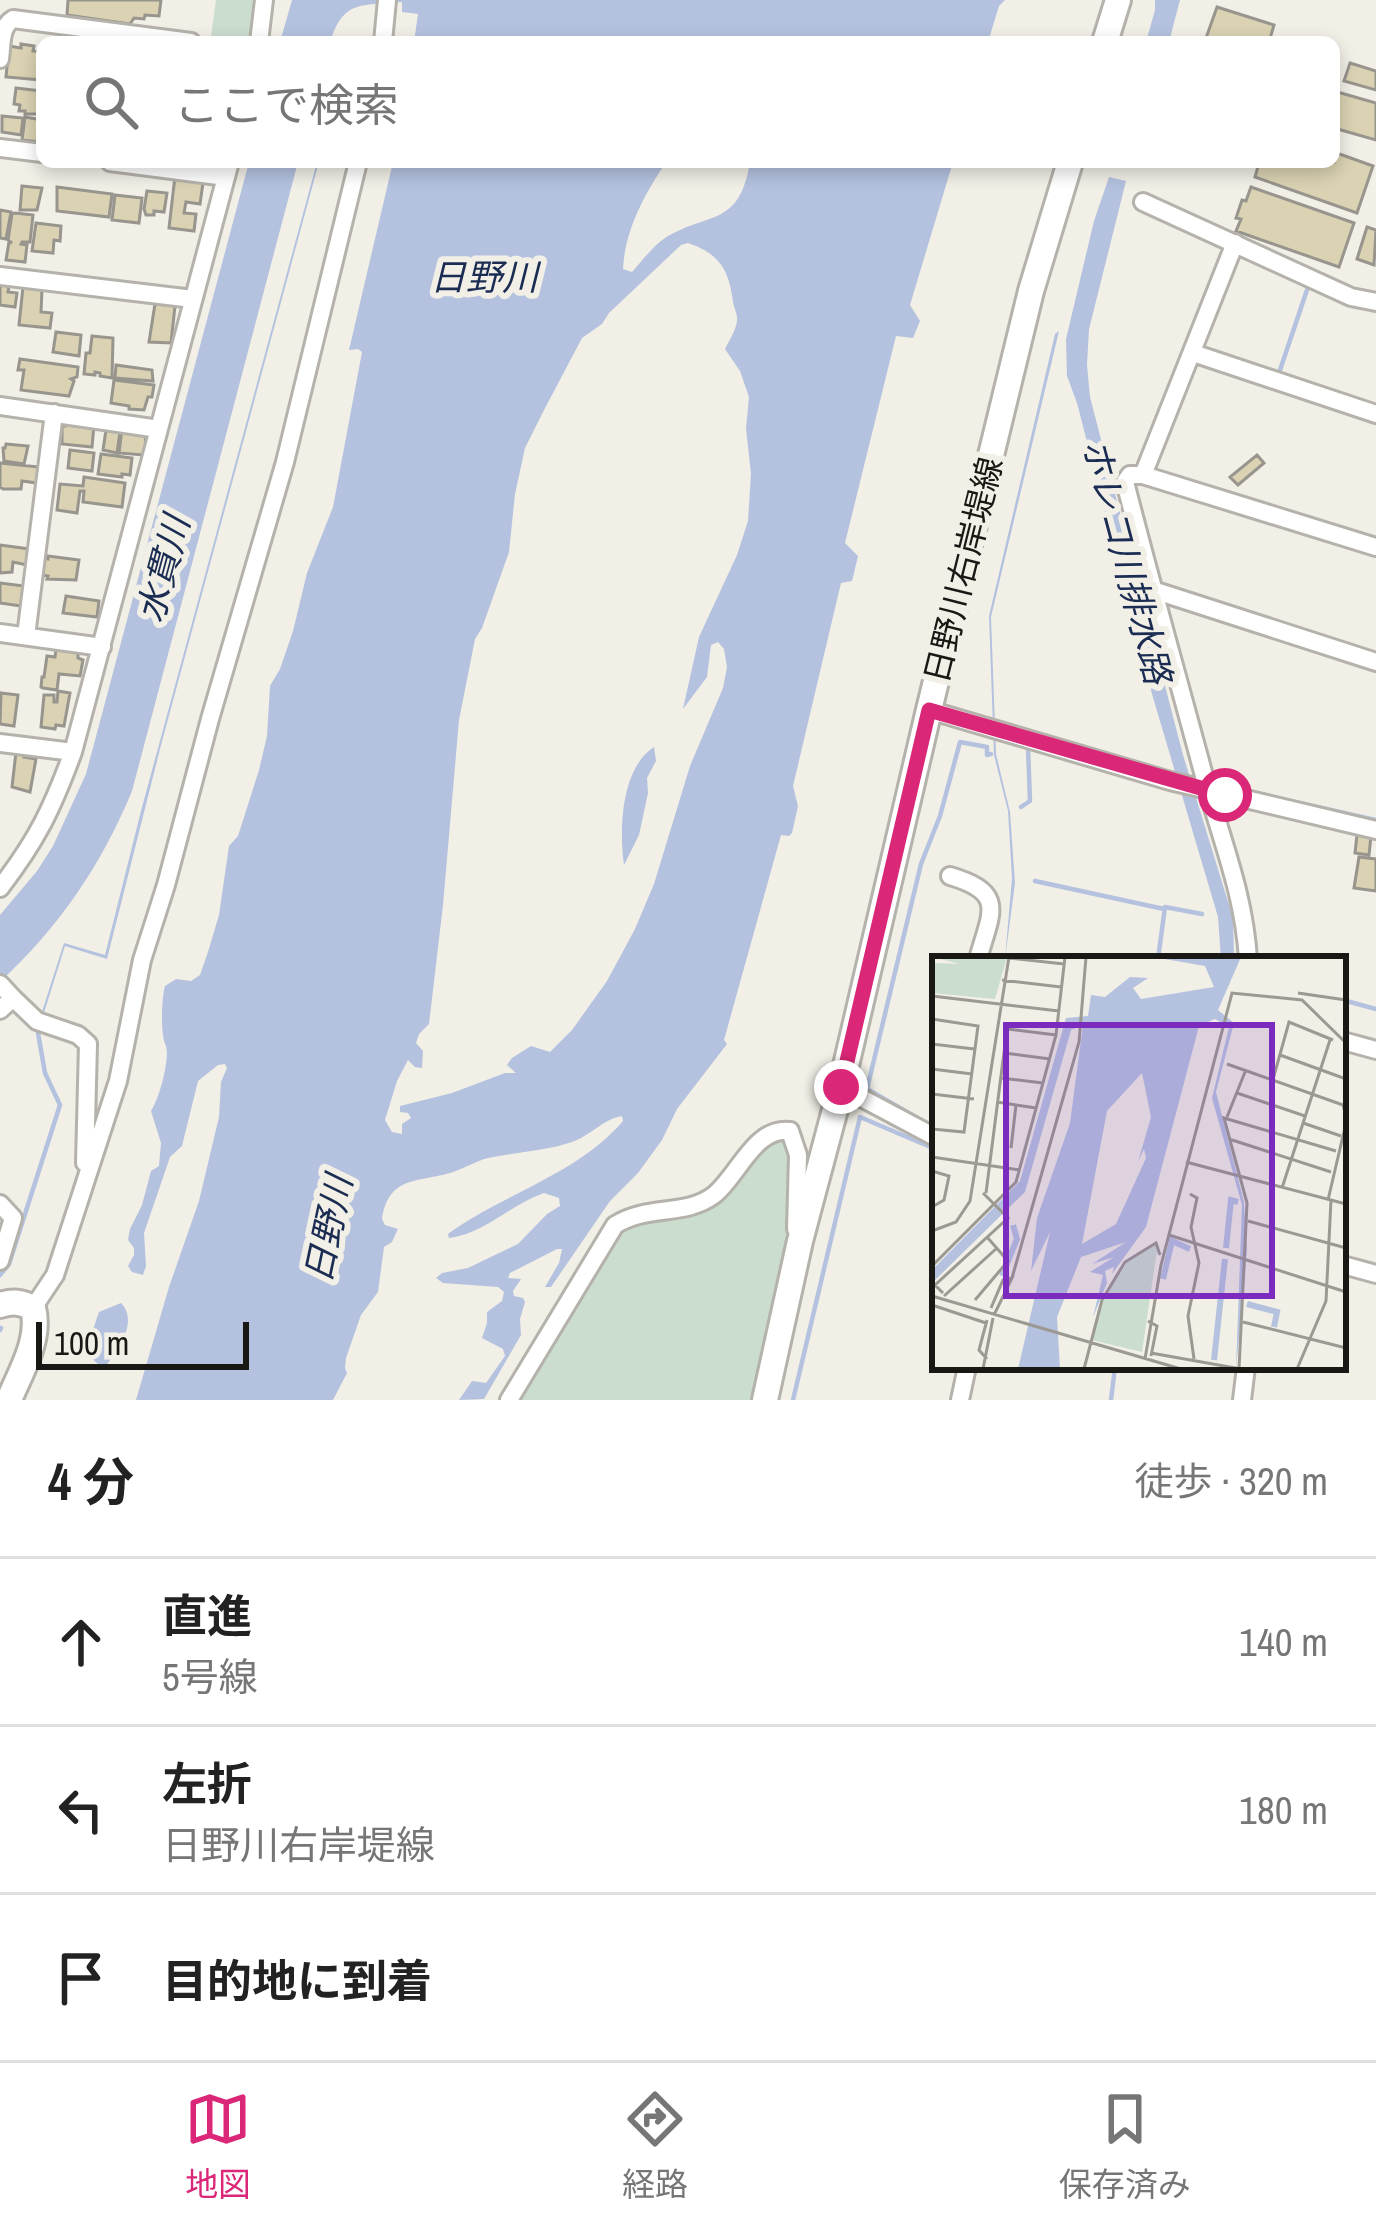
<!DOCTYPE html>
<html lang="ja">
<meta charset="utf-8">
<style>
:root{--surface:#fff;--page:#f2f2f2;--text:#222;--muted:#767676;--line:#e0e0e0;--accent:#db2777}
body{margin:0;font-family:"Archivo Narrow","Noto Sans JP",sans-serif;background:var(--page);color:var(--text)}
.scale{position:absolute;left:36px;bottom:30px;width:213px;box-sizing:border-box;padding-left:12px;border:6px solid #191815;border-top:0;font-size:33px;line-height:42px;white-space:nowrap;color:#191815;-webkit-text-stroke:9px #f1efe6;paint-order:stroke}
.stop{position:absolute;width:36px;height:36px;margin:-27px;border:9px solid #db2777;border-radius:50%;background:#fff}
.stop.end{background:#db2777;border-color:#fff;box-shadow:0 3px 12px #0008}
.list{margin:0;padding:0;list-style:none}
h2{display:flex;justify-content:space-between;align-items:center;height:156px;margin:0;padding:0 48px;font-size:51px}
h2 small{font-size:39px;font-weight:400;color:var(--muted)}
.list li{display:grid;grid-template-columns:78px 1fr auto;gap:36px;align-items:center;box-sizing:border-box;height:168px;padding:0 48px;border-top:3px solid var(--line)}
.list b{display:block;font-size:45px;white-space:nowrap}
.list p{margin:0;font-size:39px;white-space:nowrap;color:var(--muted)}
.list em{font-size:39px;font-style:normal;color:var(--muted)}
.icon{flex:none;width:66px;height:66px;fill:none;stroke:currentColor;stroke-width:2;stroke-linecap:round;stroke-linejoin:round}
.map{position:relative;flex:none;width:1376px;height:1400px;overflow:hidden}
.search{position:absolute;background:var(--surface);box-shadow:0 6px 18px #0003;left:36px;right:36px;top:36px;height:132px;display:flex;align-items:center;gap:30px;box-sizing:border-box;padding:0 42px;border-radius:18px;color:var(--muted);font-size:45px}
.sheet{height:660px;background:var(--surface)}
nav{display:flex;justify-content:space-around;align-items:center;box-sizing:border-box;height:168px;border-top:3px solid var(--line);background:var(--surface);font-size:33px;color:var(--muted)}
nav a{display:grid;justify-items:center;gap:6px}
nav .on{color:var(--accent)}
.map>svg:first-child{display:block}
.green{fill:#caddce}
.water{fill:#b4c2df;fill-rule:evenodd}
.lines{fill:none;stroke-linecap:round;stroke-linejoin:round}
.stream{stroke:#b4c2df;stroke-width:4.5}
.building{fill:#dad2b2;stroke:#97958d;stroke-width:3}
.street-casing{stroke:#b4b2aa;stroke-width:22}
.secondary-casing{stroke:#b4b2aa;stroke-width:30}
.street{stroke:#fff;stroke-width:16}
.secondary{stroke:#fff;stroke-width:24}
.route{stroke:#db2777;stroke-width:15}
.labels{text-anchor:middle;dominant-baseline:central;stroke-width:12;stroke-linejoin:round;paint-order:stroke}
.street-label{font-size:33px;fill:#191815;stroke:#f1efe6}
.water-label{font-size:36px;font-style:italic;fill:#1b2c53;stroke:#f1efe6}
.inset-river{fill:none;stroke:#b4c2df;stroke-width:6}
.inset-road{fill:none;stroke:#9b9992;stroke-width:3}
.view{fill:#7b2cbf;fill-opacity:0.15;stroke:#7b2cbf;stroke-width:6}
.inset-edge{fill:none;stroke:#191815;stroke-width:6}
</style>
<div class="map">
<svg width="1376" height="1400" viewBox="0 0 1376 1400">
<rect width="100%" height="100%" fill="#f1efe6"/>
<path class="green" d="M216 0H257L253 36 245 42 211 37Z
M784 1134 794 1152 793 1245 756 1400H513L618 1228 691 1211 764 1142Z"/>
<path class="water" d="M292 0H1005L999 6 988 42H414L418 14 402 12V2C359 6 344 0 330 42H280Z
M1155 0H1180L1169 42H1146L1155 10Z
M249 162H298L132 791C101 866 59 927 0 982V915L37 871 53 846 86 774Z
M317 162H319L161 745 107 959 65 946 42 1019 40 1018 64 943 105 955 141 811Z
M393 162H666C645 194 625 229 623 269L632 272C642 261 653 246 665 238 709 211 739 228 750 162H953L910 305 920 321 913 338 896 336 845 543 858 556 852 581 841 583 793 786 798 806 792 833 789 836 781 835 724 1040 727 1044 677 1109 662 1140 638 1173 610 1201 551 1287H545L559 1263 562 1249H557L510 1273 508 1278 521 1279 513 1291 514 1296 523 1298 525 1302 520 1319 521 1335 484 1399 459 1400 472 1381 486 1383 505 1356 503 1349 482 1338 487 1323V1312L502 1301 504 1292 498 1287 443 1283 436 1278 442 1273 468 1268 518 1244 547 1214 560 1206 559 1198 544 1193C510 1205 484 1234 449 1238L448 1234C503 1194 578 1174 623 1121L622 1116C603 1119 590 1136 572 1142 546 1151 516 1152 488 1158 476 1161 465 1168 453 1172 420 1183 389 1174 382 1219L385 1225 398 1229 392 1242 384 1247 378 1292 361 1315 346 1358 345 1368 347 1373 333 1400H136L169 1287 199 1201 219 1117 221 1082 227 1068 225 1064 218 1065 198 1081 182 1146 170 1157 144 1233 146 1266 143 1275 132 1272 128 1266 134 1255V1248L128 1240 130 1229 142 1205 151 1171 159 1166 161 1143 151 1111C160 1096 166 1071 167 1054 167 1044 164 1045 163 1035 161 1023 162 996 165 986L176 979 191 981 200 975 208 952 219 915 229 846 238 836 259 770 267 736 270 686 280 669 293 631 307 573 333 507 362 352 358 349 349 350ZM688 243C720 254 729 270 733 302 734 308 738 315 737 321 736 330 729 341 725 349L740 371 749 397 746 429 751 474 748 521 737 555 699 637 683 709 707 677 711 645 718 642 724 649 727 667 723 688 690 766 654 884 635 929 607 981 572 1030 550 1052 531 1046 512 1058 507 1065 516 1073H505L452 1093 400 1106V1112L408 1113 411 1118 402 1124V1134L392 1132 385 1120 397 1081 408 1060 415 1067 422 1068 423 1051 416 1043 419 1034 429 1024 443 905 459 720 475 639 482 628 509 552 515 494 525 448 543 412 582 338 602 324 609 313 681 245Z
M1109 177 1126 181 1089 329 1087 365 1090 397 1183 755 1233 918 1234 959H1221L1218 917 1152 694 1077 403 1067 376 1066 339 1094 221Z
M1059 331 991 617 996 754 1010 812 1015 883 1005 959 1012 878 1008 811 994 755 989 616 1055 334Z
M654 747 656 761 647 778 648 793 639 835 624 865C619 830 621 768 654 747Z
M121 1303C139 1322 118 1348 106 1366 80 1364 93 1329 99 1312Z"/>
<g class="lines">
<path class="stream" d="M1279 373 1309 284
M1229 787 1376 820
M1021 807 1030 801 1028 747
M1035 881 1164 909
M1158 959 1165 907 1202 914
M1343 1000 1376 1009
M935 1128 867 1089 921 864 940 816 960 742 987 747V755L991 754
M0 1275 9 1264 60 1105 45 1073 38 1033
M0 1330 1 1328
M793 1400 860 1117 935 1149
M1111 1400 1115 1367"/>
</g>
<path class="building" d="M68 0H161L159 16 145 15 144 19 134 18 130 24 67 15Z
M1217 7 1274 25 1269 42H1219L1206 38Z
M21 44 34 46 33 51 42 52V80L6 77 9 46 21 48Z
M1350 63 1376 71V90L1344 81Z
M16 88 42 91V114H25V111H19L20 105 14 104Z
M1334 91 1376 103V140L1334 128Z
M2 116 23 118 21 135 2 132Z
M25 117 42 120 39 142 22 140Z
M1334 152 1373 166 1357 213 1255 177 1259 163 1257 162H1334Z
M175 176 203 183 200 204 186 202 184 213 196 214 194 231 169 228Z
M22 186 42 188 37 210H20Z
M57 187 112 194 109 217 57 211Z
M1251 187 1354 223 1339 267 1236 231 1241 219 1236 218 1242 200 1246 201Z
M147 191 167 193 164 212 154 211V215H146L144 209Z
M115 195 142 198 139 223 112 220Z
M0 210 11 212 6 239 0 238Z
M15 213 33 215 30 242H22L21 244 27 245 25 262 6 260 9 242 12 243 8 240 12 214Z
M36 223 61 226 60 241 54 240 53 253 32 251Z
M1367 227 1376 230 1374 265 1357 259Z
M3 284 9 285 8 292 17 293 15 307 0 305V287Z
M23 287 42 289 41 312 52 313 50 328 19 325Z
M155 304 175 306 171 343 149 342Z
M56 332 81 335 79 356 53 352Z
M92 336 113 338 112 378 100 376V373L95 372V375L84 374 86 353H90Z
M20 359 78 367 77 377 71 379 74 381 69 396 21 390 24 370H18Z
M116 365 152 370 153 381 115 378Z
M114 380 154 385 152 397H148L144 410 129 409V406L111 403Z
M65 423 94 425 92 447 62 444V426H65Z
M122 429 145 433 146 450H144L143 455 119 453Z
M106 430 120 432 117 453 103 450Z
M6 444 28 446 24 464 4 461 3 448H5Z
M70 450 94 453 92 471 68 468Z
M101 454 132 458 130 475 122 474V477L98 474Z
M1257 455 1264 463 1238 485 1230 477Z
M0 463 39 467 37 483 22 481 21 489H3L0 487Z
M84 477 125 483 122 507 83 502 84 491H80L77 513 57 510 60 484 83 486Z
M0 545 30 549 27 565 13 562 12 572 0 573Z
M48 556 79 560 76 580 47 579 48 576 41 575 43 558 48 559Z
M0 583 24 586 21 606 0 603Z
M66 596 99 601 97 617 63 613Z
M56 650 78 652V658L83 660 80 676 59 674 57 690 43 688 41 687 42 677H44L47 656 55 657Z
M58 691 70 693 64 726 56 725 55 729 41 727 44 695H54V702H57Z
M1 693 18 695 14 726 0 724Z
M16 752 25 753 24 757 36 759 30 792 12 787Z
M1357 835 1371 836 1369 855 1355 853Z
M1359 857 1376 859V891L1354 888Z"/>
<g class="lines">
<defs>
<path id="street" d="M259 42 264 0
M383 42 387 0
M0 59C2 45 0 27 13 19L191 42
M0 148 42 153
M110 162 226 177
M1143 202 1351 297 1376 302
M0 276 193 299
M1193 353 1376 414
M0 406 159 429
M1143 475 1235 243
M1153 590 1376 662
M0 633 102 647
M26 636 54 413
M929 710 1170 781 1376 830
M0 743 73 752
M950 876C1007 893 991 912 978 959
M0 888C37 840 52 809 73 752L230 162
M1248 959C1244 896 1224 847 1207 787 1180 686 1151 584 1125 482L1130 475H1143L1376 547
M0 984 13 998 0 1010
M13 998 37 1021 78 1035 88 1044 85 1163
M1343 1041 1376 1050
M841 1087 935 1137
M0 1204 13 1218 0 1261
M1343 1265 1376 1274
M33 1308 55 1275 118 1081 142 960 166 885 210 719 285 462 358 162
M509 1400 615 1225C649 1204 685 1217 714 1195 738 1176 755 1126 790 1131L798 1155 796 1229
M960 1400 967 1367
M1242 1400 1246 1367"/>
<path id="secondary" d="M1105 42 1118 0
M0 1305C13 1301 21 1302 33 1308 41 1339 21 1371 9 1400
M765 1400 800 1241 841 1087 928 714 1031 291 1070 162"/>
</defs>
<use href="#street" class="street-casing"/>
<use href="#secondary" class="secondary-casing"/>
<use href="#street" class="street"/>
<use href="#secondary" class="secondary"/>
</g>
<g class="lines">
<path class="route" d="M841 1087 929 710 1225 795"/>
</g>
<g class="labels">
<g class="street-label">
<text transform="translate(963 570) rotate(-76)">日野川右岸堤線</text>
</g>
<g class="water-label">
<text x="484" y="277">日野川</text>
<text transform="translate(1127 561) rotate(75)">ホレコ川排水路</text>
<text transform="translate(163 569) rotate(-75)">水貫川</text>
<text transform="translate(328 1229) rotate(-78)">日野川</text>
</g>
</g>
<g transform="translate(932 956)">
<rect width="414" height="414" fill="#f1efe6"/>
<path d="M2 1H75L63 43 0 37V7L27 8ZM226 288 210 396 160 384 173 340 196 305Z" fill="#caddce"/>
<path d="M221 1H309L286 54 302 67 284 136 312 246 315 294 304 413 310 249 280 142 297 71 283 63 267 70 214 271 180 318 182 311 173 315 175 327 161 361 171 319 158 316 182 301 160 308 194 286 149 301 125 361 128 413H86L118 276 99 315 105 262 138 167 151 69 139 74 93 236 0 327V314L88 225 134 62 156 60 159 39 173 41 198 21 216 22 201 32 209 43 282 31 273 10ZM210 117 219 161 206 206 212 193 214 202 184 268 150 288 175 155Z" fill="#b4c2df" fill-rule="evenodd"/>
<path class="inset-river" d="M294 292 299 244 306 246M70 320 85 283 81 269M231 323 240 285 258 293M315 348 345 356 342 371M282 404 293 303"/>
<path class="inset-road" d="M76 2 132 8M70 24 129 31M366 37 414 44M0 40 127 55M0 63 46 70 32 176 0 173M0 88 42 93M72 97 118 103M348 99 414 123M295 108 411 149 414 160M0 113 40 118M68 122 111 127M340 127 357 66 401 84M305 137 373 160M0 138 42 143M65 146 104 152M295 161 313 116M371 167 409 180M297 183 399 216M79 192 84 149M0 201 88 214M254 206 414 248M0 215 17 220 12 244 0 251M350 232 398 84M54 237 75 73 124 79M258 238 265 242 259 271 267 307 256 360 262 403M396 244 414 167M316 265 414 292M0 275 24 266 38 245 77 1M237 279 414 336M0 310 84 226 124 79 133 1M80 322 147 86 154 1M11 337 3 329 76 262 51 237M0 340 249 413M12 340 65 292M43 344 76 305 55 281M0 349 54 367M59 352 71 324 80 322 62 359M216 365 225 370 219 400M311 366 414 392M219 397 309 413M55 403 47 394 55 364M213 403 229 309 300 37 370 44 414 87M51 413 61 362M152 413 170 344 193 306 224 287 228 299M307 413 315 247 292 162 404 195M365 413 394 345 399 244"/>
<path class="view" d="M74 69H340V340H74Z"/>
<rect width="414" height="414" class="inset-edge"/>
</g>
</svg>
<div class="scale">100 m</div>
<div class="stop" style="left:1225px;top:795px"></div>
<div class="stop end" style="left:841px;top:1087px"></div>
<div class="search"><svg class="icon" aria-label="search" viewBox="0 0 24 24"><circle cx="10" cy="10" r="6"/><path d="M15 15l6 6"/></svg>ここで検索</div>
</div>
<section class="sheet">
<h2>4 分<small>徒歩 · 320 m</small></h2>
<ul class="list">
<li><svg class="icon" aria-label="ahead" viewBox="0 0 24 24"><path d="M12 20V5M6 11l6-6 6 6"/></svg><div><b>直進</b><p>5号線</p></div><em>140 m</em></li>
<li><svg class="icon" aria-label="left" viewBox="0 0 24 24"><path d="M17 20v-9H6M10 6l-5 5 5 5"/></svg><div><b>左折</b><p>日野川右岸堤線</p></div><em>180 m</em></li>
<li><svg class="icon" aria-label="arrive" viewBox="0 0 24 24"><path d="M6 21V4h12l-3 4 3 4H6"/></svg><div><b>目的地に到着</b></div></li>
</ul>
</section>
<nav>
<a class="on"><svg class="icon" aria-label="map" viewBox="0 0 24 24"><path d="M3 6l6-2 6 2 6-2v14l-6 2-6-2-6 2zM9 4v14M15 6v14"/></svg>地図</a>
<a><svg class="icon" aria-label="directions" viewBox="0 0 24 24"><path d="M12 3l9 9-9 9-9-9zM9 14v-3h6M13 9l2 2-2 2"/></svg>経路</a>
<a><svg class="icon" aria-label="saved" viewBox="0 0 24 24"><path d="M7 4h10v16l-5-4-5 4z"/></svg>保存済み</a>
</nav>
